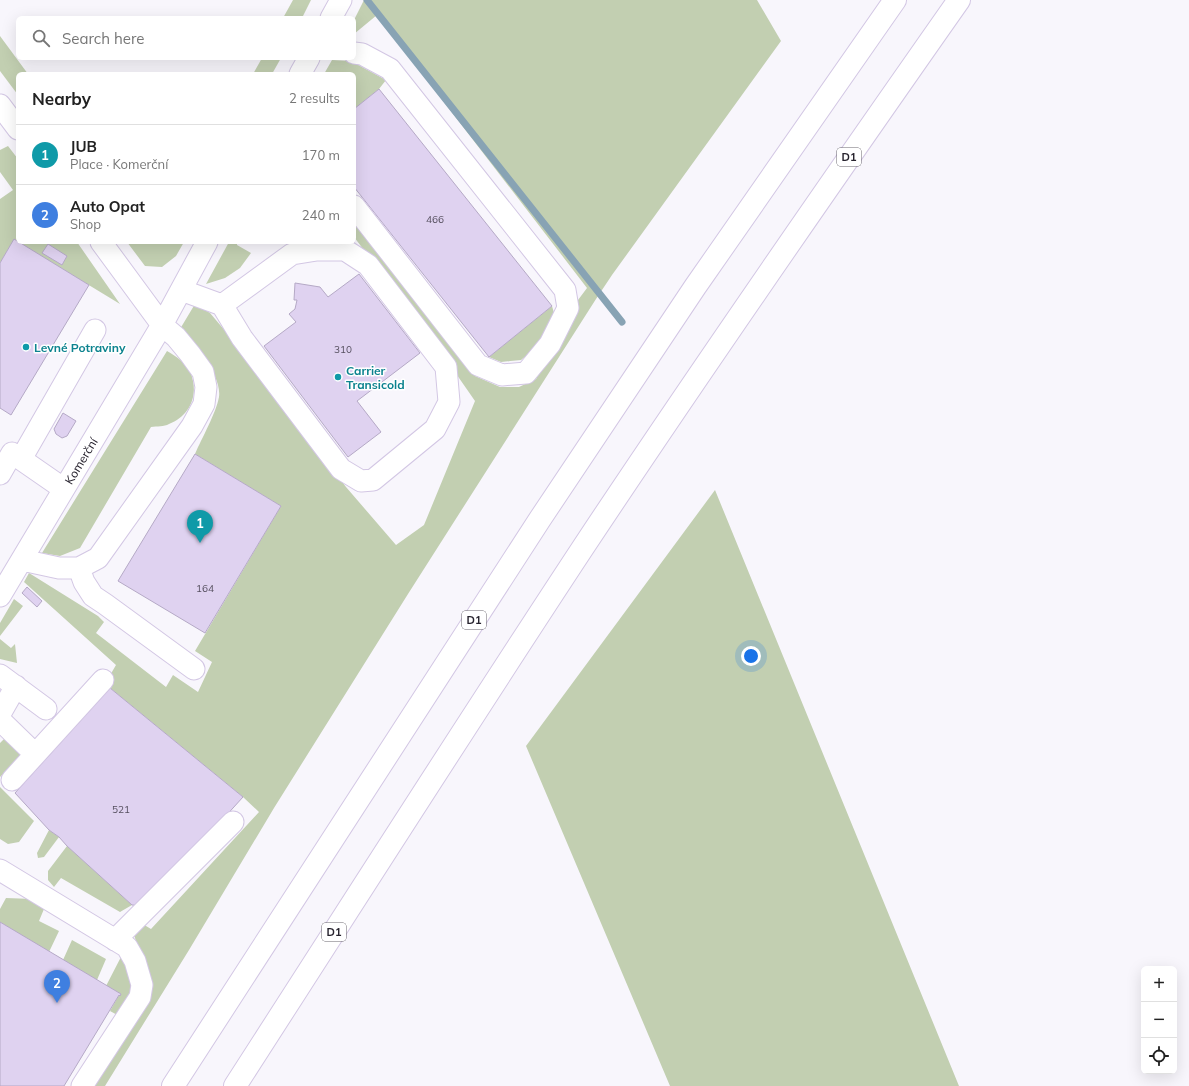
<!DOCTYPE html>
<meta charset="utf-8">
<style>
:root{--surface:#fff;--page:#f6f6f6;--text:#222;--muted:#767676;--line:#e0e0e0;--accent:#0f766e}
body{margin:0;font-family:Mulish,sans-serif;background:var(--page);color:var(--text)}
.controls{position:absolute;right:12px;bottom:12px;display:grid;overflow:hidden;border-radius:6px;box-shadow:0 4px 16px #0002}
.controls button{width:36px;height:36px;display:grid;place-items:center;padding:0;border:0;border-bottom:1px solid var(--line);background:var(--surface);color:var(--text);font:20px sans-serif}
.you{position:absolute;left:751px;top:656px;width:14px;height:14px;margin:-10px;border:3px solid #fff;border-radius:50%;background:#1a73e8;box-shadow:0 0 0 6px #1a73e833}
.badge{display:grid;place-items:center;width:26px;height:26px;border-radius:50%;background:var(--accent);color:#fff;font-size:13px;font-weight:700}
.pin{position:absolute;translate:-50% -33px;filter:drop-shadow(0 1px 2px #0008)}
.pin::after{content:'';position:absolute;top:21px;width:14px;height:12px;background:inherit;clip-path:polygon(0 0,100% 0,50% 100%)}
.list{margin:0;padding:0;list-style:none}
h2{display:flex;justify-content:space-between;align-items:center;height:52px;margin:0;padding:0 16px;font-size:17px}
h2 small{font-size:13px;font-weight:400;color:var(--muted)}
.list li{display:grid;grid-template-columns:26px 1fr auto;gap:12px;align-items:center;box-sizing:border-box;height:60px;padding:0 16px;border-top:1px solid var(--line)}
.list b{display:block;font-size:15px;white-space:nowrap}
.list p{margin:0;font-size:13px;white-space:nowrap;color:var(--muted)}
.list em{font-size:13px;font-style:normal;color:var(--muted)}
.icon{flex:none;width:22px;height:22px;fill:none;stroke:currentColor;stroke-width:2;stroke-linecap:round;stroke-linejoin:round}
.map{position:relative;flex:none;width:1189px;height:1086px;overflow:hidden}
.search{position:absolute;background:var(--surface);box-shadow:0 4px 16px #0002;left:16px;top:16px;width:340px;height:44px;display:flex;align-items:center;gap:10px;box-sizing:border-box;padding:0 14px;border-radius:6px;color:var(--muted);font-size:15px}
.panel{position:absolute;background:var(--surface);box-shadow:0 4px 16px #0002;left:16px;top:72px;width:340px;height:172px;border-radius:6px}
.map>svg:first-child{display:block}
.green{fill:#c2cfb1}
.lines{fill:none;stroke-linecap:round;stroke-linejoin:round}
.stream{stroke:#88a3b4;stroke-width:7}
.building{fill:#dfd2f0;stroke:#b5a9c6}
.minor-casing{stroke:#d3c7e4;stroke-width:23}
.highway-casing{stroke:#d3c7e4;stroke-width:24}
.minor{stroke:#fff;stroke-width:21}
.highway{stroke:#fff;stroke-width:22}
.culture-dot{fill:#0f9aa8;stroke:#fff;stroke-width:1.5}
.labels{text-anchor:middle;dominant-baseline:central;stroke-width:3;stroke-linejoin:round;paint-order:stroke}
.number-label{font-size:10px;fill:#554f5e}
.shield{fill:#fff;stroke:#68656d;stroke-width:1}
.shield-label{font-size:11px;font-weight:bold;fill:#27232e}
.culture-label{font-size:12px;font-weight:bold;fill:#0d838f;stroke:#fff;text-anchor:start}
.street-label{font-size:12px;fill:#27232e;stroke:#fff}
</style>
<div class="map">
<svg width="1189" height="1086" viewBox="0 0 1189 1086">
<rect width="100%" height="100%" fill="#f8f6fc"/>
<path class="green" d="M293 0H311L302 18H283Z
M364 0H757L781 41 612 275 596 299 408 594 274 808 189 950 105 1086H92L143 1004 141 961 134 934 141 923 151 929 259 812 243 797 110 688 109 677 116 665 24 582 29 573 98 616 104 622 96 633 166 687 173 675 198 692 212 662 195 651 281 506 195 454C202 438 216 413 219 397 222 374 194 347 180 329L195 304 210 313 237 345 346 487 396 545 424 525 475 401 434 342 354 237V218L475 376 500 387H519L536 379 575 310 578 300 587 288 377 15 354 34V20Z
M0 36 28 74H18V95L0 71Z
M262 58H281L272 74H253Z
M332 60 351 61 386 80 379 89 354 109V74H324Z
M8 146 18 159V242L14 240 0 263V199L13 190 0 172V150Z
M18 242H77L120 304Z
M127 242H184L176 256 162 267 145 266Z
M229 242H237V245L251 253 240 268 225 278 206 284Z
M552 306 554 313 539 345 521 360 501 362 489 357Z
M167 351C176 356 186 363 190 372 192 375 192 378 193 381 197 400 187 417 169 424 164 427 157 426 151 427L80 548 60 556 42 553Z
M715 490 959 1086H670L526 746Z
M14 599 23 606 0 636V623Z
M0 639 11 648 15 644 17 663 0 659Z
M7 736 26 752 0 777V743Z
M0 787 34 821 19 842 8 844 0 839Z
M49 830 59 837 44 857 38 858 37 853Z
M67 846 132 905 120 912 61 878 54 887 48 880V871Z
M6 898 33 899 44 909 39 921 59 931 49 952 0 922V909Z
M72 940 106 959 97 980 63 960Z
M122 955 136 984 121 1017 110 1011 119 995 121 994 106 986Z"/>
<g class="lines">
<path class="stream" d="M367 0 622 322"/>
</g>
<path class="building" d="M379 89 552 306 489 357 354 187V109Z
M14 239 89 285 11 415 0 408V263Z
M48 244 67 256 62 265 42 253Z
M359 274 420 353 357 401 381 432 348 457 264 346 296 322 289 314 295 309 297 300H294L295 283 320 287 328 297Z
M63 413 76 421 67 436 62 438 56 434 54 429Z
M195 454 281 506 205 633 118 581Z
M27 587 42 601 37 607 22 593Z
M110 688 243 797 144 906 132 905 67 846 59 837 49 830 15 793Z
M0 922 121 994 120 996 119 995 64 1086H0Z"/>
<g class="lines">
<defs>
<path id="minor" d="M331 18 341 0
M354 53 362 54 390 69 565 290 568 308 550 344 526 373 502 375 478 365 354 206
M300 74 309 58
M0 105 18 129
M181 290 222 305 292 254 317 250H345L368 265 446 367 449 402 435 429 373 480 361 481 341 469 242 338 222 305
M21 459 95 330
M0 474 12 453 64 489
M22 560 59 568H79L98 558 192 426 204 404 206 387 203 372 190 354 176 337 162 325 101 242
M79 568 84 582 93 596 105 604 194 669
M0 596 162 325 207 242
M0 675 46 709
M0 714 16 686
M0 720 35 754
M12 780 103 680
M0 870 127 947 135 961 142 985 140 997 82 1086
M115 940 233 822"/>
<path id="highway" d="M173 1086 540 519 695 287 895 0
M235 1086C351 906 466 725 584 546 706 362 832 181 959 0"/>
</defs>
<use href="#minor" class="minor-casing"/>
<use href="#highway" class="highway-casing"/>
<use href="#minor" class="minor"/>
<use href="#highway" class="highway"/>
</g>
<g class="culture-dot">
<circle cx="26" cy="347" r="4"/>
<circle cx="338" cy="377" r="4"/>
</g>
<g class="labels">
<g class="number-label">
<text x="435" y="219">466</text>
<text x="343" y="349">310</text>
<text x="205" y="588">164</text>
<text x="121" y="809">521</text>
</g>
<g class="shield">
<rect x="837" y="148" width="24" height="18" rx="3"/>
<rect x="462" y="611" width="24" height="18" rx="3"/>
<rect x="322" y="923" width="24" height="18" rx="3"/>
</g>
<g class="shield-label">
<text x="849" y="157">D1</text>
<text x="474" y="620">D1</text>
<text x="334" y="932">D1</text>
</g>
<g class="culture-label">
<text x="34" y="347">Levné Potraviny</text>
<text x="346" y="370">Carrier<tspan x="346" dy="14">Transicold</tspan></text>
</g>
<g class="street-label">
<text transform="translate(81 461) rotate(-59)">Komerční</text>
</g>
</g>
</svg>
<div class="controls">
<button>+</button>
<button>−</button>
<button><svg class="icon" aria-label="locate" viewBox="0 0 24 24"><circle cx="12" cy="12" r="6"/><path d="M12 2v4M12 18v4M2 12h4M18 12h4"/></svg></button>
</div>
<div class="you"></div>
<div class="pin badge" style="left:200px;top:543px;background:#0f9aa8">1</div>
<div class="pin badge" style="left:57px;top:1003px;background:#3f7fe0">2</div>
<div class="search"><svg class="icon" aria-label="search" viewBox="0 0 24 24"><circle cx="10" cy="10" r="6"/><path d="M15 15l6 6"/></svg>Search here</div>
<section class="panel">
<h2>Nearby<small>2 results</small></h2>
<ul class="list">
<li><span class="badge" style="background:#0f9aa8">1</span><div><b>JUB</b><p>Place · Komerční</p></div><em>170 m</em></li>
<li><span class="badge" style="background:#3f7fe0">2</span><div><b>Auto Opat</b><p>Shop</p></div><em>240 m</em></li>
</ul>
</section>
</div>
